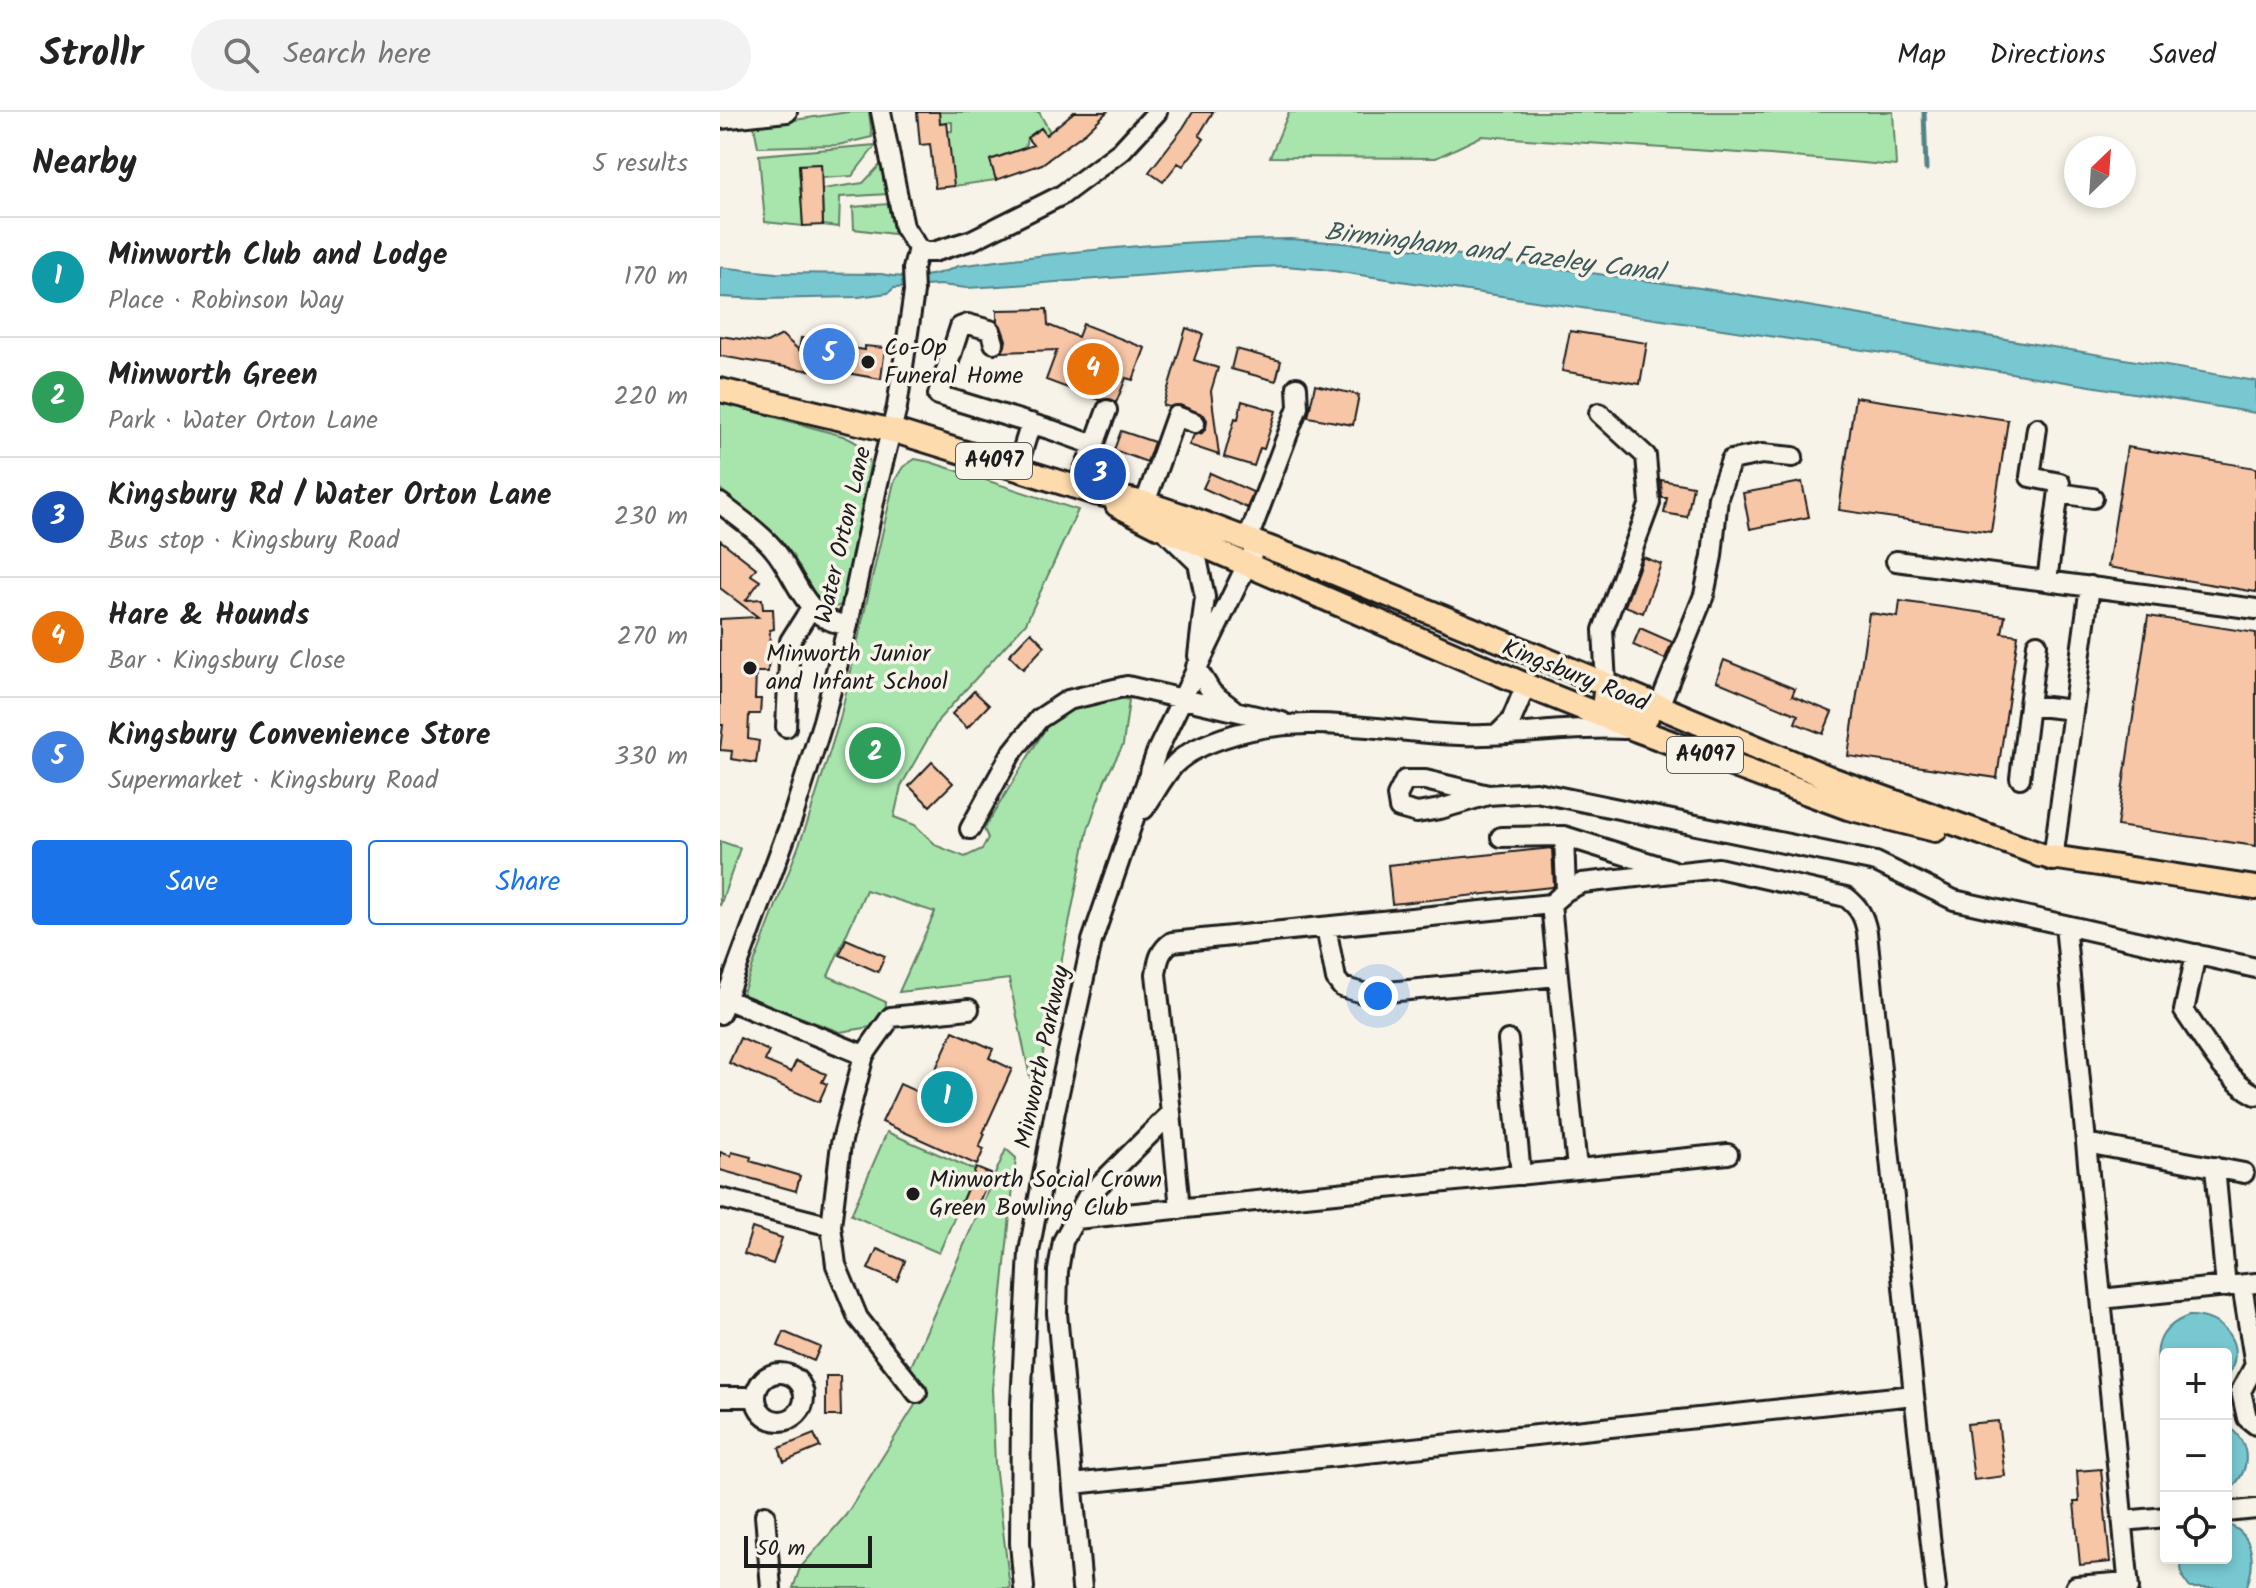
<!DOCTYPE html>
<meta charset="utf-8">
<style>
:root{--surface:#fff;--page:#f2f2f2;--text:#222;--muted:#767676;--line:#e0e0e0;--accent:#1a73e8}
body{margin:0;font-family:Kalam,sans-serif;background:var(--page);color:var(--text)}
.controls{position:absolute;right:24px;bottom:24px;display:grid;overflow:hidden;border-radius:8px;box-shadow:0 4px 12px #0003}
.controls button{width:72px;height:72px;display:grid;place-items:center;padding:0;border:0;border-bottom:2px solid var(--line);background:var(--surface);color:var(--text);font:40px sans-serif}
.compass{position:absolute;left:1344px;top:24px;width:72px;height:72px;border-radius:50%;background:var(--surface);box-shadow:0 4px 12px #0003;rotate:25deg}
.scale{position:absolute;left:24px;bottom:20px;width:128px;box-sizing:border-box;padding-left:8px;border:4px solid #1c1c1c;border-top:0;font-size:22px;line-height:28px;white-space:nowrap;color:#1c1c1c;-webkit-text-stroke:6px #f7f3e8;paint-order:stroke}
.you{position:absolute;left:658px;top:884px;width:28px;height:28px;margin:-20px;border:6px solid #fff;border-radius:50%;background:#1a73e8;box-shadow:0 0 0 12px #1a73e833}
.badge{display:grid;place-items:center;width:52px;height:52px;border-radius:50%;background:var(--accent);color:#fff;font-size:26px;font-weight:700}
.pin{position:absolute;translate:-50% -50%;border:4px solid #fff;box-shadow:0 2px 8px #0006}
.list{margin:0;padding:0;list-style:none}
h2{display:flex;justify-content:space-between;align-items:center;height:104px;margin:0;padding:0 32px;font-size:34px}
h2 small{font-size:26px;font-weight:400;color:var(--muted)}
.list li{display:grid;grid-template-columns:52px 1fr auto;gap:24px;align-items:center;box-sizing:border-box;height:120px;padding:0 32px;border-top:2px solid var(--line)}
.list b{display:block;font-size:30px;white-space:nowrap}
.list p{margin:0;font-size:26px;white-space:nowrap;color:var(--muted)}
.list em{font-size:26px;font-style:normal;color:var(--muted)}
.actions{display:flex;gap:16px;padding:24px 32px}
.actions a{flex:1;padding:18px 0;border:2px solid var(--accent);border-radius:8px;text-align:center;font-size:28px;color:var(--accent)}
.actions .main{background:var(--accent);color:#fff}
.icon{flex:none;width:44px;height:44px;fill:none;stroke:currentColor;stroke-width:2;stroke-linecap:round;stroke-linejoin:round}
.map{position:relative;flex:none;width:1536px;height:1476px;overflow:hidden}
header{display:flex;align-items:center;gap:48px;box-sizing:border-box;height:112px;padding:0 40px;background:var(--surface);border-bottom:2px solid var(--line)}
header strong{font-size:38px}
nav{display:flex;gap:44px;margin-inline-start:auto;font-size:28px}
.search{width:560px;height:72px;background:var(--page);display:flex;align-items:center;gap:20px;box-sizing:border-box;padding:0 28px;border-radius:44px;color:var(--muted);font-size:30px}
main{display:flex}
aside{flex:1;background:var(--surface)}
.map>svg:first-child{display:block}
.green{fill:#a8e5ad;stroke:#628064;stroke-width:2}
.water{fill:#77c8d1;stroke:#538389;stroke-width:2}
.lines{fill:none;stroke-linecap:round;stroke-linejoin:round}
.stream{stroke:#538389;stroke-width:5}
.building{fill:#f7c6a6;stroke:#1c1c1c;stroke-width:2}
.minor-casing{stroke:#1c1c1c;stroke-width:24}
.major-casing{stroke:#1c1c1c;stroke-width:28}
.minor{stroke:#f7f3e8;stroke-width:18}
.major{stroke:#fedbac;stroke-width:22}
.poi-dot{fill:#1c1c1c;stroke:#f7f3e8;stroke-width:3}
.labels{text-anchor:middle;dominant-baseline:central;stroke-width:7;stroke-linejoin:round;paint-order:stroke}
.shield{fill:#f7f3e8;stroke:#5e5c59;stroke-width:2}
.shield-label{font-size:22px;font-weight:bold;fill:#1c1c1c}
.poi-label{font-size:24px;fill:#1c1c1c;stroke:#f7f3e8;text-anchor:start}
.street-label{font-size:24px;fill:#1c1c1c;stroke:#f7f3e8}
.water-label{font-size:26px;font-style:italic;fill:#3c585b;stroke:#f7f3e8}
</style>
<header>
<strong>Strollr</strong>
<div class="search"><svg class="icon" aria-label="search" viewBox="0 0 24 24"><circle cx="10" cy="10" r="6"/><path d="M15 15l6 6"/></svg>Search here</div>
<nav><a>Map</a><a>Directions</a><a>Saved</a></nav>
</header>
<main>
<aside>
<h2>Nearby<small>5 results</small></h2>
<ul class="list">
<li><span class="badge" style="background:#0f9aa8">1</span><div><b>Minworth Club and Lodge</b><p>Place · Robinson Way</p></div><em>170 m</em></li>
<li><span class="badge" style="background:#2e9e5b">2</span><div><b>Minworth Green</b><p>Park · Water Orton Lane</p></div><em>220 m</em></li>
<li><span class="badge" style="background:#1a4fb4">3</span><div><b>Kingsbury Rd / Water Orton Lane</b><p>Bus stop · Kingsbury Road</p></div><em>230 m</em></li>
<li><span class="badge" style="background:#e8710a">4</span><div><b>Hare &amp; Hounds</b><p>Bar · Kingsbury Close</p></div><em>270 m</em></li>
<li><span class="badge" style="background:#3f7fe0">5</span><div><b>Kingsbury Convenience Store</b><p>Supermarket · Kingsbury Road</p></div><em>330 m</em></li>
</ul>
<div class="actions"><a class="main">Save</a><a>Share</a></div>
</aside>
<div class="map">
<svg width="1536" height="1476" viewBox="0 0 1536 1476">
<rect width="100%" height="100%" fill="#f7f3e8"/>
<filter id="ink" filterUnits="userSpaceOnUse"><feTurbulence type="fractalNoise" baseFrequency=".0125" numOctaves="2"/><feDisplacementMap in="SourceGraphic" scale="16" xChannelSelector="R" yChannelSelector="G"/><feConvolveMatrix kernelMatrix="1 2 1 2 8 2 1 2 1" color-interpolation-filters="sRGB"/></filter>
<g filter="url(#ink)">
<path class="green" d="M128 0H149L152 25 118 33 38 35 34 14Z
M219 0H319L330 20 326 23 321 16 307 26 305 36 270 48 276 68 234 74 221 20 232 19V10L220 11Z
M569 0H1173L1176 54 1050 43 762 24 716 46 550 45Z
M156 33 132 64 102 66 101 52 79 53 83 114 45 110 39 43Z
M163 50 167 82 120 85 119 115 103 113 102 77 143 71Z
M168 92 174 122 134 117 133 95Z
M0 290 123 324C137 330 147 336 150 352L125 492 115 495 100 492 72 442 56 424 0 377Z
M195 347 210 350 358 398 306 511 219 607 181 674 174 705 195 713 217 734 245 745 262 737 268 726 264 717 330 609 344 597 393 585 409 588 403 633 385 668 368 717 322 946 310 965 289 867 179 880 215 800 146 778 108 864 166 890 165 902 157 914 120 920 22 883 88 709 120 607 174 370 183 355Z
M0 729 20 736 0 794Z
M167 1020 255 1058 219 1141 131 1103Z
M286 1037 296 1046 272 1277 275 1352 290 1476H73L80 1456 126 1403 207 1274 189 1259Z"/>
<path class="water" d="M570 127 689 136 980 176 1536 269V301L1230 251 600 157 565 154 535 155 310 172 247 176 220 173 174 176 168 181 138 185 43 187 0 185V155L56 161 161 162C186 168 216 165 238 154 348 139 458 128 570 127Z
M1469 1204C1504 1203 1529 1235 1506 1266V1242H1446V1266C1428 1240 1440 1214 1469 1204Z
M1506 1313C1533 1331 1532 1361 1506 1380Z
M1506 1412C1535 1421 1536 1452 1526 1476H1470L1463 1466 1459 1446H1506Z"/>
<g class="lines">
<path class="stream" d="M1204 0 1206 57"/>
</g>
<path class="building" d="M197 0H219L220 11 227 10 234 74 215 76 210 32 200 33Z
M354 0H387L366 20 322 52 276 68 270 48 313 33 307 26 321 16 326 23Z
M473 0H493L479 23 484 27 463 54 458 51 443 70 429 60 463 16Z
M101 52 103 113 83 114 79 53Z
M327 197 328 213 358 225 363 212 425 236 413 268 406 266 396 291 390 287 380 288 326 268 337 238 282 240 285 234 286 228 281 214 277 209V198Z
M466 216 483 222 474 248 498 256 491 279 499 343 469 333 474 323 482 321 486 316 487 308 484 303 460 293 449 295 443 293Z
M850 219 927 231 920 272 842 259Z
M103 220 121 222 119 234 145 238V234L165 236 161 267 98 256V259L77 257 0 244V224L47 231 62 223 79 238 81 226 102 229Z
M516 237 561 249 556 269 511 257Z
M595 273 639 283 633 313 588 305Z
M1135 285 1288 308 1271 420 1119 398Z
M522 289 556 299 544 337 540 336 534 354 504 345 515 306 518 307Z
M401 319 434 330 427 350 394 338Z
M1407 335 1536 356V480L1388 455Z
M490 361 533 380 527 396 483 376Z
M941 368 973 374 967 405 944 401 947 386H942Z
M1082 370 1089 405 1030 417 1023 381Z
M0 428 36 456 31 463 40 469 26 488 42 487 43 497H53L54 517 50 518 48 560H36L35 587H41L40 602H29L28 627 39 629 36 651 11 647 12 639 0 638 3 613H0V507L38 505 0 476Z
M923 445 941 452 923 501 905 494Z
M1180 489 1285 504 1282 521 1298 523 1277 666 1128 644 1149 501 1178 505Z
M1428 504 1536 521V734L1397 714Z
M920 516 952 530 945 547 913 533Z
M311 520 325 534 303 557 289 543Z
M1004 548 1075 577 1072 584 1112 600 1103 622 1075 611 1078 603 996 569Z
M254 579 269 593 247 616 232 602Z
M212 650 233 671 210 694 189 674Z
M832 736 834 774 832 775 672 792 668 753Z
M126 827 165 844 158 860 120 843Z
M233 919 273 937 269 946 292 957 263 1021 265 1022 259 1035 264 1037 257 1053 162 1010 180 972 204 983Z
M20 926 49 939 45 949 71 960 76 949 106 962 102 970 107 972 99 990 9 951Z
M0 1040 11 1044 12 1040 31 1045 30 1049 80 1064 76 1079 0 1058Z
M256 1056 271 1062 256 1097 241 1091Z
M32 1116 62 1126 53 1152 24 1142Z
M157 1137 185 1149 177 1169 148 1157Z
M64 1220 100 1235 94 1249 58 1234Z
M106 1264H120L121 1304H106Z
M1278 1309 1285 1364 1254 1368 1247 1312Z
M94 1322 100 1335 64 1350 59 1336Z
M1381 1357 1390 1450 1360 1453 1354 1390H1359L1357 1359Z"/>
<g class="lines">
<defs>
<path id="minor" d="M0 7 67 0
M198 136 205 140H213L252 128 342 83 401 39 437 0
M274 231 270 218 248 212 240 215 218 283 332 318 374 333 387 298
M879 301 926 344 930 391 883 518 886 572
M1317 316 1310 365 1340 371 1327 469
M297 356 311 311
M357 375 374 333
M1339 381 1373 386
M0 391C17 405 39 419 53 436 78 465 83 509 128 513
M425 391 456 304 475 311
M446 420 478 451 485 485 478 544
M528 427 578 295 577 275
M1176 449 1536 497
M1317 532 1309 593 1353 598
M476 555 492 581 513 597
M939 594 984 483 992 444 998 385 1011 348 1042 342 1073 345
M66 615 70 529 91 496
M779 621 791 609 806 573
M1300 666 1309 593
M768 683 705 668H685L677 684 679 696 697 701 720 697 768 683 816 680 1156 750 1234 788 1536 856
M424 697C434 683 443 664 455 652 468 639 486 632 503 626 585 598 658 620 740 623 795 625 849 614 905 617
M250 717 291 642 319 607 348 588 407 574 562 610
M844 724 952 758
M781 725 844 724 846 779
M1333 747 1370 474
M831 792 857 1057
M1345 813 1409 1476
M606 815 616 867 622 875 646 882 838 864
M1476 842 1464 899C1484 927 1504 967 1536 983
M5 887 144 943
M0 902 73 704 103 609 128 513 158 371 177 295 194 180 193 157 198 136 184 115 161 0
M788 928 801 1063
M451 1001 460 1097
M1366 1031 1524 1061
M1495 1055 1506 1175
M0 1086 111 1114
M356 1107 1008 1042
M1522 1173 1535 1253 1521 1279 1527 1306 1536 1313
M1381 1187 1536 1171
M36 1285a24 24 0 1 1 48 0a24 24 0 1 1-48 0Z
M197 1281 138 1206 116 1153 111 1114 121 1032 144 943 171 905 249 897
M0 1285H36
M353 1372 1194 1283
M1506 1400 1536 1397
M45 1403 51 1476
M1403 1409 1446 1405
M304 1476 300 1431 301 1292 309 1140 335 999 372 829 437 639 532 442
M362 1476 337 1201 338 1159 343 1129 367 1085 451 1001 436 862C438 848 440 838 452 830L831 792 846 779 862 771 998 756 1126 785C1139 795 1144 804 1147 820L1194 1283 1216 1476
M1355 1476 1356 1474 1408 1470"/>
<path id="major" d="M0 278 181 321 375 381 425 391 467 405 600 455 886 572 1112 667 1333 747
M397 393 440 415 822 580 917 618 1128 696 1215 718
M886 572 884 588 927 605
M1319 743 1536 776"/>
</defs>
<use href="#minor" class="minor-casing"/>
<use href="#major" class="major-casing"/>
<use href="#minor" class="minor"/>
<use href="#major" class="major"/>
</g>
</g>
<g class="poi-dot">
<circle cx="148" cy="250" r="8"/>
<circle cx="30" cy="556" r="8"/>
<circle cx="193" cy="1082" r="8"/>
</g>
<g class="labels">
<g class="shield">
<rect x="236" y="331" width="76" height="36" rx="6"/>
<rect x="947" y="625" width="76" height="36" rx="6"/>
</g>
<g class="shield-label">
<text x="274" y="349">A4097</text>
<text x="985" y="643">A4097</text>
</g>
<g class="poi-label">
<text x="164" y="236">Co-Op<tspan x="164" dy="28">Funeral Home</tspan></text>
<text x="46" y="542">Minworth Junior<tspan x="46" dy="28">and Infant School</tspan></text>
<text x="209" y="1068">Minworth Social Crown<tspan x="209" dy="28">Green Bowling Club</tspan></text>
</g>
<g class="street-label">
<text transform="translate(124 423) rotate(-77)">Water Orton Lane</text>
<text transform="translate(855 564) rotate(22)">Kingsbury Road</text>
<text transform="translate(323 945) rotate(-78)">Minworth Parkway</text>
</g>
<g class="water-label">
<text transform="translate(774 141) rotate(7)">Birmingham and Fazeley Canal</text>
</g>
</g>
</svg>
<div class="controls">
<button>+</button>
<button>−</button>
<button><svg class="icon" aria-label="locate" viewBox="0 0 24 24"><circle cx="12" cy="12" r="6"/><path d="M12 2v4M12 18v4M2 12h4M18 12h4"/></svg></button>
</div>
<svg class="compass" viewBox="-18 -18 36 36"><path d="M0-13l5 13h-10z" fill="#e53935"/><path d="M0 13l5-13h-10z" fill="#767676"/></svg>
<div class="scale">50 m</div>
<div class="you"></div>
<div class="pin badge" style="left:227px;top:985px;background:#0f9aa8">1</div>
<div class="pin badge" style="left:155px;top:641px;background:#2e9e5b">2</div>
<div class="pin badge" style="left:380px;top:362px;background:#1a4fb4">3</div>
<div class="pin badge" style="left:373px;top:257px;background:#e8710a">4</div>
<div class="pin badge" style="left:109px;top:242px;background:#3f7fe0">5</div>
</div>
</main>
